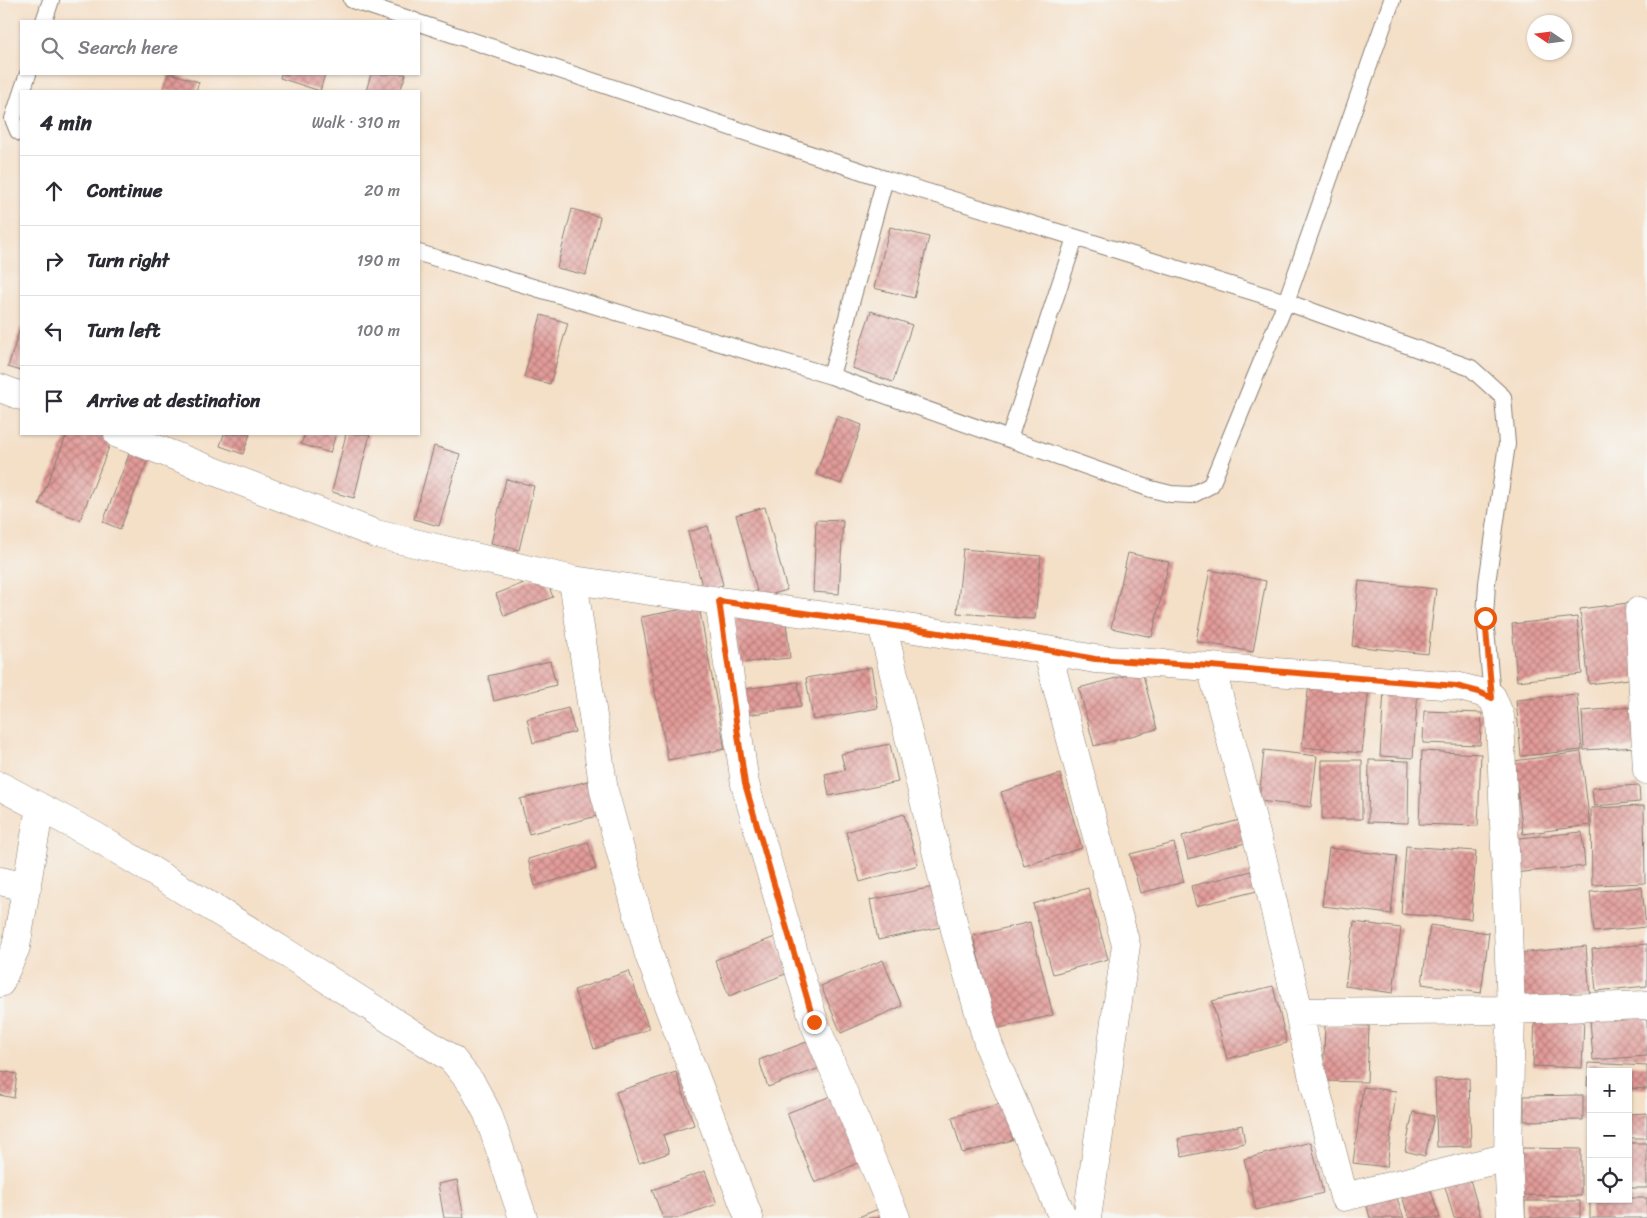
<!DOCTYPE html>
<meta charset="utf-8">
<style>
:root{--surface:#fff;--page:#f2f2f3;--text:#2b2b33;--muted:#7c7c81;--line:#e1e1e2}
body{margin:0;font-family:Sriracha,sans-serif;background:var(--page);color:var(--text)}
.controls{position:absolute;right:15px;bottom:15px;display:grid;overflow:hidden;border-radius:0px;box-shadow:0 1px 4px #0004}
.controls button{width:45px;height:45px;display:grid;place-items:center;padding:0;border:0;border-bottom:1px solid var(--line);background:var(--surface);color:var(--text);font:25px sans-serif}
.compass{position:absolute;left:1527px;top:15px;width:45px;height:45px;border-radius:50%;background:var(--surface);box-shadow:0 1px 4px #0004;rotate:283deg}
.stop{position:absolute;width:15px;height:15px;margin:-11px;border:4px solid #ea580c;border-radius:50%;background:#fff}
.stop.end{background:#ea580c;border-color:#fff;box-shadow:0 1px 5px #0008}
.list{margin:0;padding:0;list-style:none}
h2{display:flex;justify-content:space-between;align-items:center;height:65px;margin:0;padding:0 20px;font-size:21px}
h2 small{font-size:16px;font-weight:400;color:var(--muted)}
.list li{display:grid;grid-template-columns:32px 1fr auto;gap:15px;align-items:center;box-sizing:border-box;height:70px;padding:0 20px;border-top:1px solid var(--line)}
.list b{display:block;font-size:19px;white-space:nowrap}
.list em{font-size:16px;font-style:normal;color:var(--muted)}
.icon{flex:none;width:28px;height:28px;fill:none;stroke:currentColor;stroke-width:2;stroke-linecap:round;stroke-linejoin:round}
.map{position:relative;flex:none;width:1647px;height:1218px;overflow:hidden}
.search{position:absolute;background:var(--surface);box-shadow:0 1px 4px #0004;left:20px;top:20px;width:400px;height:55px;display:flex;align-items:center;gap:12px;box-sizing:border-box;padding:0 18px;border-radius:0px;color:var(--muted);font-size:19px}
.panel{position:absolute;background:var(--surface);box-shadow:0 1px 4px #0004;left:20px;top:90px;width:400px;height:345px;border-radius:0px}
.map>svg:first-child{display:block}
.building{fill:url(#building-cross-hatch)}
.lines{fill:none;stroke-linecap:round;stroke-linejoin:round}
.lane-casing{stroke:#887e72;stroke-width:18}
.street-casing{stroke:#887e72;stroke-width:29}
.lane{stroke:#fff;stroke-width:16}
.street{stroke:#fff;stroke-width:28}
.route{stroke:#ea580c;stroke-width:6}
</style>
<div class="map">
<svg width="1647" height="1218" viewBox="0 0 1647 1218">
<defs>
<pattern id="building-cross-hatch" width="8" height="8" patternUnits="userSpaceOnUse" patternTransform="scale(1.25)"><rect width="8" height="8" fill="#e29b99"/><path d="M0 0l8 8M0 8l8-8" fill="none" stroke="#b67e7c"/></pattern>
</defs>
<rect width="100%" height="100%" fill="#f6f6f2"/>
<filter id="ink" filterUnits="userSpaceOnUse"><feTurbulence type="fractalNoise" baseFrequency=".02" numOctaves="2"/><feDisplacementMap in="SourceGraphic" scale="10" xChannelSelector="R" yChannelSelector="G"/><feConvolveMatrix kernelMatrix="1 2 1 2 8 2 1 2 1" color-interpolation-filters="sRGB"/></filter>
<filter id="wash" filterUnits="userSpaceOnUse"><feTurbulence type="fractalNoise" baseFrequency=".0096" numOctaves="4" result="noise"/><feDisplacementMap in="SourceGraphic" scale="20" xChannelSelector="R" yChannelSelector="G"/><feGaussianBlur stdDeviation="1.12" result="paint"/><feColorMatrix in="noise" values="0 0 0 0 0 0 0 0 0 0 0 0 0 0 0 0 0 1.4 0 .05"/><feComposite in="paint" operator="in"/></filter>
<g filter="url(#wash)">
<rect width="100%" height="100%" fill="#f4dfc7"/>
<g id="blocks">
<path class="building" d="M168 74H173L199 82 196 91H163Z
M281 74H325L320 91 280 78Z
M371 74H406L400 91H366Z
M572 209 600 217 586 275 557 268Z
M890 227 929 237 914 298 874 288Z
M871 311 912 325 893 382 852 368Z
M541 315 568 323 550 384 524 377Z
M21 325V371L8 367Z
M837 416 862 425 841 484 816 474Z
M67 434H104L113 437 80 520 39 504Z
M224 434H250L243 454 220 446Z
M305 434H336L330 453 301 444Z
M346 434H370L354 498 332 492Z
M434 446 460 454 439 526 414 519Z
M132 447 150 454 120 529 103 522Z
M506 479 534 486 519 550 491 543Z
M765 507 787 590 759 598 736 515Z
M816 520 843 521 839 594 813 592Z
M708 526 723 585 703 590 688 532Z
M963 549 1041 556 1035 619 957 613Z
M1128 553 1169 562 1152 637 1111 628Z
M1210 570 1266 581 1253 652 1196 641Z
M544 575 553 597 504 616 496 594Z
M1359 581 1436 589 1428 654 1352 646Z
M1628 603 1637 678 1589 684 1580 609Z
M699 606 725 749 668 760 641 617Z
M785 612 790 658 739 663 735 617Z
M1577 617 1582 674 1517 681 1512 624Z
M550 661 556 685 494 701 488 676Z
M871 667 878 708 813 720 806 678Z
M1142 671 1157 729 1094 746 1079 688Z
M798 682 801 707 740 716 736 690Z
M1309 682 1369 688 1362 753 1302 747Z
M1384 689 1418 691 1413 758 1380 756Z
M1577 694 1582 750 1521 756 1516 700Z
M1634 707 1637 747 1584 750 1582 711Z
M568 708 575 732 533 743 527 719Z
M1424 711 1482 713 1480 745 1423 743Z
M890 744 898 782 829 796 825 774 845 770 841 754Z
M1264 750 1317 756 1311 807 1259 801Z
M1422 751 1481 754 1478 826 1419 824Z
M1581 752 1590 825 1523 834 1514 761Z
M1322 760H1362V819H1322Z
M1369 760 1409 761 1408 823 1368 822Z
M1060 774 1082 848 1024 866 1001 792Z
M588 781 597 816 529 834 520 799Z
M1639 785 1640 802 1594 806 1592 788Z
M1644 806 1645 883 1592 885 1591 808Z
M904 814 918 865 860 882 846 832Z
M1243 819 1249 842 1188 859 1182 836Z
M1582 832 1585 866 1513 873 1509 839Z
M588 842 596 869 535 886 528 859Z
M1174 843 1184 882 1140 893 1130 854Z
M1406 846 1476 851 1471 919 1401 914Z
M1329 848 1397 856 1391 914 1322 906Z
M1252 871 1257 891 1196 906 1191 886Z
M933 887 941 927 878 940 870 900Z
M1642 887 1646 927 1594 932 1590 892Z
M1088 888 1108 959 1053 974 1033 904Z
M1030 922 1053 1015 996 1029 973 936Z
M1354 922 1401 928 1393 993 1345 986Z
M1430 925 1489 933 1481 993 1422 984Z
M775 937 788 973 729 996 715 960Z
M1647 944V986L1596 991 1592 949Z
M1586 946 1590 997 1524 1003 1520 953Z
M883 960 902 1006 841 1033 821 986Z
M629 971 649 1029 594 1049 574 990Z
M1273 986 1287 1043 1227 1059 1212 1001Z
M1647 1013V1056L1593 1060 1590 1018Z
M1535 1018 1584 1019 1582 1068 1533 1066Z
M1325 1025 1369 1026 1367 1082 1323 1081Z
M817 1038 831 1064 768 1087 759 1060Z
M1588 1063 1647 1066V1089L1628 1088V1072H1591V1086H1587Z
M0 1071 17 1074 14 1098 0 1095Z
M676 1072 694 1125 663 1135 669 1153 639 1163 616 1092Z
M1469 1078 1471 1146 1437 1147 1435 1079Z
M1363 1087 1396 1091 1387 1167 1353 1163Z
M839 1093 866 1159 815 1183 787 1113Z
M1583 1095V1120L1524 1121V1096Z
M1004 1103 1013 1140 962 1153 952 1117Z
M1413 1112 1434 1116 1425 1156 1405 1151Z
M1647 1113V1138H1628V1114Z
M1242 1125 1245 1143 1182 1157 1178 1139Z
M1311 1142 1323 1193 1256 1210 1244 1159Z
M1628 1143H1647V1188H1628Z
M1522 1148 1581 1149V1196L1521 1195Z
M705 1171 717 1204 678 1218H663L652 1190Z
M1469 1176 1481 1218H1454L1444 1183Z
M457 1180 464 1218H444L438 1184Z
M1429 1185 1440 1218H1409L1400 1190Z
M1394 1190 1404 1218H1370L1365 1199Z
M1628 1198H1647V1218H1590V1199H1628Z
M1525 1201H1580V1218H1525Z
M886 1206 891 1218H856Z"/>
</g>
</g>
<g filter="url(#ink)">
<use href="#blocks" fill-opacity="0" stroke="#887e72" stroke-width="1"/>
<g class="lines">
<defs>
<path id="lane" d="M352 0 415 21
M44 21 51 0
M419 23 885 179 1286 302 1471 368 1503 397 1507 444 1487 583 1485 618 1492 697
M22 91 28 74
M21 94 13 119 18 131 21 133
M419 253 831 376 1151 489 1171 494 1192 495 1211 485 1286 302 1392 0
M831 376 885 179
M1009 439 1075 238"/>
<path id="street" d="M0 388 21 396
M118 434 376 534 573 580 882 624 1047 650 1126 945 1087 1218
M573 580 604 791 649 955 749 1218
M719 601 745 784 814 1022 896 1218
M1639 611 1647 770
M882 624 956 934 989 1046 1063 1218
M1047 650 1095 659 1211 667 1456 686 1479 692 1492 697 1500 716 1511 1010 1508 1157 1511 1218
M1211 667 1261 852 1299 1012 1312 1074 1344 1197 1508 1157
M0 786 95 836 288 954 452 1059 472 1084 488 1114 523 1218
M0 881 27 887
M0 983 16 947 40 807
M1299 1012 1511 1010 1647 1005"/>
</defs>
<use href="#lane" class="lane-casing"/>
<use href="#street" class="street-casing"/>
<use href="#lane" class="lane"/>
<use href="#street" class="street"/>
</g>
</g>
<g class="lines" filter="url(#ink)">
<path class="route" d="M814 1022 745 784 719 601 882 624 1047 650 1095 659 1211 666 1456 686 1479 692 1492 698 1485 618"/>
</g>
</svg>
<div class="controls">
<button>+</button>
<button>−</button>
<button><svg class="icon" aria-label="locate" viewBox="0 0 24 24"><circle cx="12" cy="12" r="6"/><path d="M12 2v4M12 18v4M2 12h4M18 12h4"/></svg></button>
</div>
<svg class="compass" viewBox="-18 -18 36 36"><path d="M0-13l5 13h-10z" fill="#e53935"/><path d="M0 13l5-13h-10z" fill="#7c7c81"/></svg>
<div class="stop" style="left:1485px;top:618px"></div>
<div class="stop end" style="left:814px;top:1022px"></div>
<div class="search"><svg class="icon" aria-label="search" viewBox="0 0 24 24"><circle cx="10" cy="10" r="6"/><path d="M15 15l6 6"/></svg>Search here</div>
<section class="panel">
<h2>4 min<small>Walk · 310 m</small></h2>
<ul class="list">
<li><svg class="icon" aria-label="ahead" viewBox="0 0 24 24"><path d="M12 20V5M6 11l6-6 6 6"/></svg><div><b>Continue</b></div><em>20 m</em></li>
<li><svg class="icon" aria-label="right" viewBox="0 0 24 24"><path d="M7 20v-9h11M14 6l5 5-5 5"/></svg><div><b>Turn right</b></div><em>190 m</em></li>
<li><svg class="icon" aria-label="left" viewBox="0 0 24 24"><path d="M17 20v-9H6M10 6l-5 5 5 5"/></svg><div><b>Turn left</b></div><em>100 m</em></li>
<li><svg class="icon" aria-label="arrive" viewBox="0 0 24 24"><path d="M6 21V4h12l-3 4 3 4H6"/></svg><div><b>Arrive at destination</b></div></li>
</ul>
</section>
</div>
